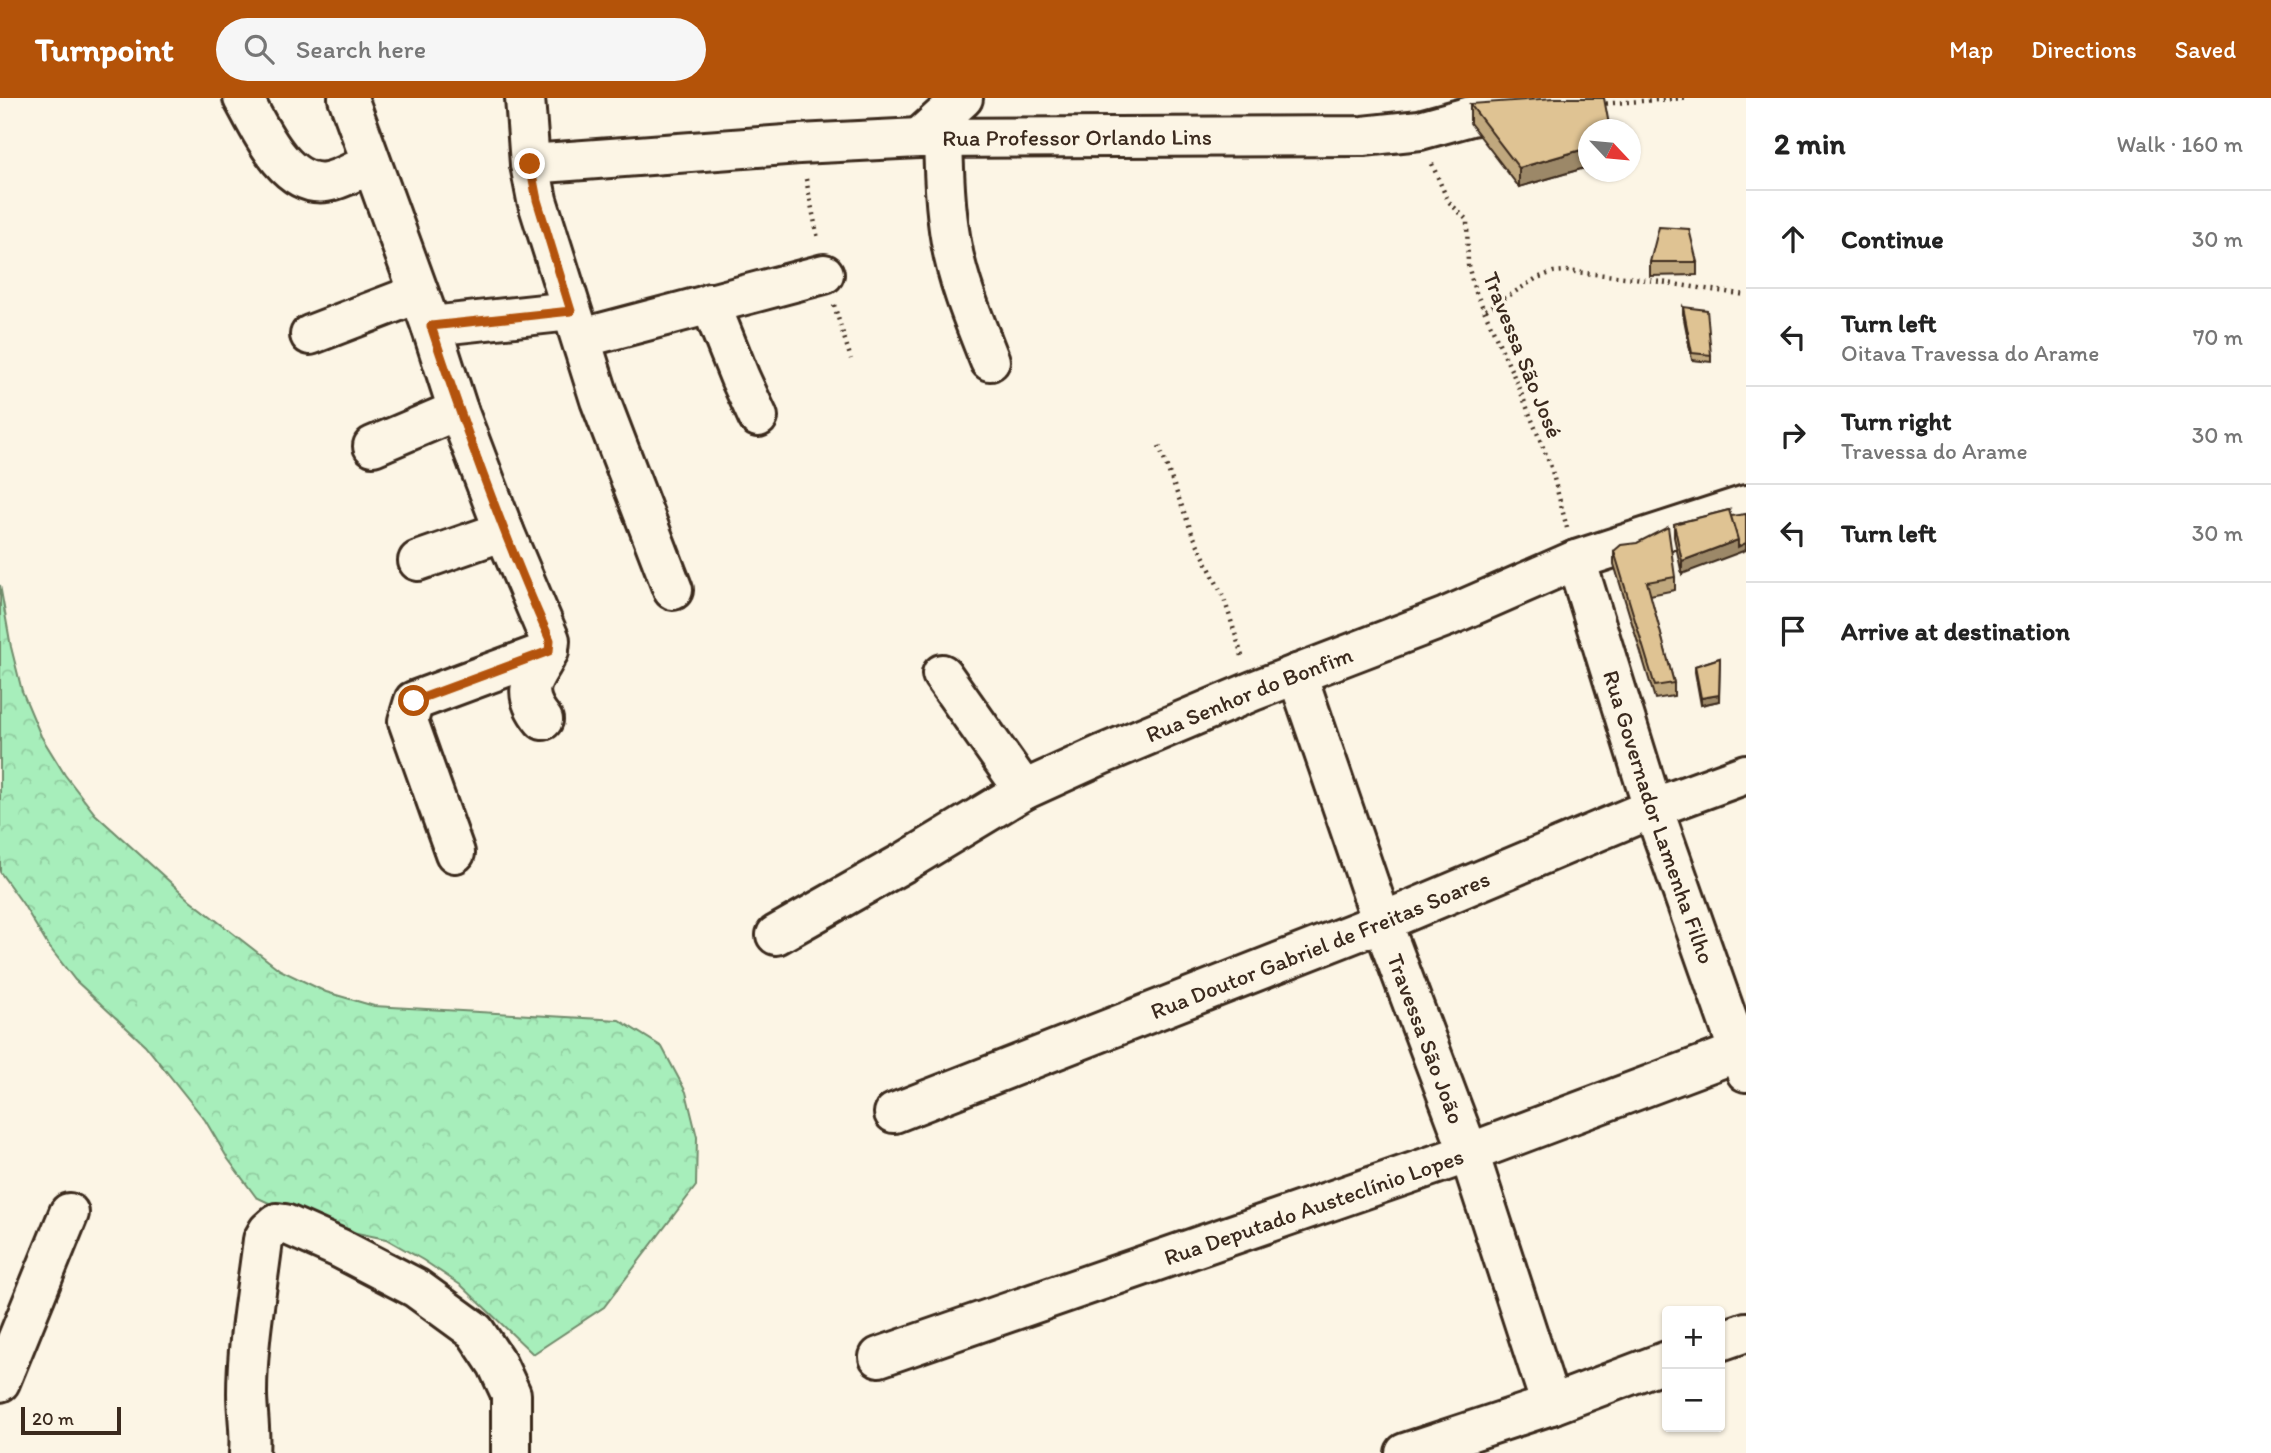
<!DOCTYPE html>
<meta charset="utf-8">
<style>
:root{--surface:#fff;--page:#f6f6f6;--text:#222;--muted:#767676;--line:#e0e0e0;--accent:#b45309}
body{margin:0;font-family:Itim,sans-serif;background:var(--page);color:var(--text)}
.controls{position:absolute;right:21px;bottom:21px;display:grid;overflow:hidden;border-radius:7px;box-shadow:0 2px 5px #0004}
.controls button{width:63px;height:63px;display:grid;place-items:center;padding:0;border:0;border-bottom:2px solid var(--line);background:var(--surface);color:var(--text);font:35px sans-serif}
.compass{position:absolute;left:1578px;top:21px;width:63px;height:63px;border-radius:50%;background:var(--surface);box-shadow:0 2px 5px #0004;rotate:116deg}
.scale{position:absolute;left:21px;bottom:18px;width:100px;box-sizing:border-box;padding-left:7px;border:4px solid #3b2a1e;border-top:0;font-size:19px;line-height:24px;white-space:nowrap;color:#3b2a1e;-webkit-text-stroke:5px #fcf5e5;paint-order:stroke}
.stop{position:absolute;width:21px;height:21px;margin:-16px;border:5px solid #b45309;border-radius:50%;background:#fff}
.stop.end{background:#b45309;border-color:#fff;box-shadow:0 2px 7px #0008}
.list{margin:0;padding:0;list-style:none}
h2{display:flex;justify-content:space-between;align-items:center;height:91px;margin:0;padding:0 28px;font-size:30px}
h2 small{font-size:23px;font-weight:400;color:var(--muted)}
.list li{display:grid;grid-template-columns:46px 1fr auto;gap:21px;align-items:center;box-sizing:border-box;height:98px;padding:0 28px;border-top:2px solid var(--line)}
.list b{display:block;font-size:26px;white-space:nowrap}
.list p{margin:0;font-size:23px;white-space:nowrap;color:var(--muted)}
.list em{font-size:23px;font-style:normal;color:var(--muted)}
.icon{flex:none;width:38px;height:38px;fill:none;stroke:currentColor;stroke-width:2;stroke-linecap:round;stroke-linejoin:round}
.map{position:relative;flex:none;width:1746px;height:1355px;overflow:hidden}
header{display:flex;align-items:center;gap:42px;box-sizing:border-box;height:98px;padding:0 35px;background:var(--accent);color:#fff}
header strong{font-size:33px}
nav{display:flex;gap:38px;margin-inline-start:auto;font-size:24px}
.search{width:490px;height:63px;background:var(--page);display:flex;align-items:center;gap:18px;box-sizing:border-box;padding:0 24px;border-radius:38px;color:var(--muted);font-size:26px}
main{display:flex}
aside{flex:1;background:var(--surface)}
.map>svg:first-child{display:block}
.forest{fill:url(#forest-crowns);stroke:#718c6c;stroke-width:2}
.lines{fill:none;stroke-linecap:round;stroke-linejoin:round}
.minor-casing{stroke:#3b2a1e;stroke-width:44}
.path{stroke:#3b2a1e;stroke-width:4.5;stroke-dasharray:2 5;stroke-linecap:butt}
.minor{stroke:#fcf5e5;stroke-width:38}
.wall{fill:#c0a87e;stroke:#3b2a1e;stroke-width:2}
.shaded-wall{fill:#9c8867;stroke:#3b2a1e;stroke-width:2}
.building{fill:#dfc393;stroke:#3b2a1e;stroke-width:2}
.route{stroke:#b45309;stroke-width:9}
.labels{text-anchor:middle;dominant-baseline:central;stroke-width:7;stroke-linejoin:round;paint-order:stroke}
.street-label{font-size:23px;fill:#3b2a1e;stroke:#fcf5e5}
</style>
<header>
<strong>Turnpoint</strong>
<div class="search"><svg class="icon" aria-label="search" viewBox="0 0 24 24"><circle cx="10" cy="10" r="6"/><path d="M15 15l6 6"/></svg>Search here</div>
<nav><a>Map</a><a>Directions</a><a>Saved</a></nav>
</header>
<main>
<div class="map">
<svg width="1746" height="1355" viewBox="0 0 1746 1355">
<defs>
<pattern id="forest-crowns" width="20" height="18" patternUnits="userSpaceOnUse" patternTransform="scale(1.75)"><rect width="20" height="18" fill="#a7eebb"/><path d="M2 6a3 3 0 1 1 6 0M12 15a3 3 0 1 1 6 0" fill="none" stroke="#91cca0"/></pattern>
</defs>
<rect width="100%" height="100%" fill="#fcf5e5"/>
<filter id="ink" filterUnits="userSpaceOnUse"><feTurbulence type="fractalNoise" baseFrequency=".0143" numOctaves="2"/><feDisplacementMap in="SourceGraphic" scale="14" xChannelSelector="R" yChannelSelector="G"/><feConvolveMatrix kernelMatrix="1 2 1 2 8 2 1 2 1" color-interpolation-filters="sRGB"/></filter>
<g filter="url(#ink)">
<path class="forest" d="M0 487 11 549 22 593 41 638 65 677 95 716 190 802 280 872 326 894 374 908 619 922 662 949 686 994 697 1039 696 1088 604 1209 533 1256 462 1188 423 1162 386 1141 342 1132 299 1119 256 1099 228 1061 205 1022 145 947 75 882 47 846 23 806 0 774Z"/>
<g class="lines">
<defs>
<g id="minor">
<path d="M243 0C259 29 285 90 326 84 341 82 358 71 371 65"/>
<path d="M348 0 431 228 458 312 504 433 550 542C549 573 511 583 543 622"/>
<path d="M525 0 530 66 537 102 600 302 673 492"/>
<path d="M919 40 963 0"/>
<path d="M943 41C944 76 945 110 951 144 958 185 975 225 990 263"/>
<path id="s1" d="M530 66 799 46 919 40 1363 38 1420 32 1471 18 1516 12"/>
<path d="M710 205 740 280 758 319"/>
<path d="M431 228 571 213"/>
<path d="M310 237 417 196"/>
<path d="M582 240 824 176"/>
<path d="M373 348 458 312"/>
<path id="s2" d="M1576 462 1653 710 1746 974"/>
<path d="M418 463 504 433"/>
<path d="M942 576 1024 692"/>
<path id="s3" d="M1297 576 1382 824 1469 1055 1551 1307"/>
<path d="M455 755 408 623 414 603 549 553"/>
<path id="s4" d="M776 837 903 765 1024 692 1101 657 1253 593 1446 519 1576 462 1746 407"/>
<path id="s5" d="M894 1015 1382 824 1653 710 1746 676"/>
<path d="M1720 1243 1746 1234"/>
<path id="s6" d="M879 1259 1469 1055 1746 951"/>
<path d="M0 1284 69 1115"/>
<path d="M249 1355C251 1334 247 1315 247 1295 247 1244 257 1192 263 1142L268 1133 277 1125 285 1126 339 1150 416 1190 475 1233 497 1266 511 1296V1355"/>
<path d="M1405 1355 1551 1307 1667 1263"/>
</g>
</defs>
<use href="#minor" class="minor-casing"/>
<path class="path" d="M1599 6 1686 0
M1432 66 1448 103 1467 122 1468 167 1474 190 1517 285 1551 369 1567 430
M806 81 818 141
M834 207 851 261
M1486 212 1537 180 1553 174 1566 173 1634 180 1746 197
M1159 348 1192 435 1224 500 1242 558"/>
<use href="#minor" class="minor"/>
</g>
<path class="wall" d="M1470 6 1588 32V69L1519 89 1470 25Z
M1650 164H1697V177L1650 178Z
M1683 209 1711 257V264L1692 262 1683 216Z
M1729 412 1682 476 1674 439V426Z
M1614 453 1675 479V492L1650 497 1674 585V598L1655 601 1614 466Z
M1720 560 1719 603 1701 607 1695 574V568Z"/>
<path class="shaded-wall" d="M1588 50V69L1519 89V70Z
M1738 442 1746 445V452L1682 476V463Z
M1719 597V603L1701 607V600Z"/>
<path class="building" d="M1554 0H1604L1610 32H1588V50L1519 70 1470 6Z
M1659 129 1689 131 1697 164H1650Z
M1683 209 1707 212 1711 257 1692 255Z
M1729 412 1738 442 1682 463 1674 426Z
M1746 416V445L1738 449V442L1731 418Z
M1668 429 1675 479 1647 484 1674 585 1655 588 1614 453 1621 447 1637 445Z
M1720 560 1719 597 1701 600 1695 568Z"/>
</g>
<g class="lines" filter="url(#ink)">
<path class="route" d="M414 603 549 553 550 542C504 439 466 334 431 228L571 213 537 102 530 66"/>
</g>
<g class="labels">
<g class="street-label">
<text stroke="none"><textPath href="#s1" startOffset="548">Rua Professor Orlando Lins</textPath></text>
<text transform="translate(1523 257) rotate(68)">Travessa São José</text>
<text stroke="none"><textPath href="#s4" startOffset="532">Rua Senhor do Bonfim</textPath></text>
<text stroke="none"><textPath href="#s2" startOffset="270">Rua Governador Lamenha Filho</textPath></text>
<text stroke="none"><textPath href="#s5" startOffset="458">Rua Doutor Gabriel de Freitas Soares</textPath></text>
<text stroke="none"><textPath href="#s3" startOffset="387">Travessa São João</textPath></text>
<text stroke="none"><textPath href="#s6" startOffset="460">Rua Deputado Austeclínio Lopes</textPath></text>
</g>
</g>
</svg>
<div class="controls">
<button>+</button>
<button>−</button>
</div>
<svg class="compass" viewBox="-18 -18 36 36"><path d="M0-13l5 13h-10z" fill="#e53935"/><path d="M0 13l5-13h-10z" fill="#767676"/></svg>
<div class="scale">20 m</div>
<div class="stop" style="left:414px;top:603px"></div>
<div class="stop end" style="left:530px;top:66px"></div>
</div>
<aside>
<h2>2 min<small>Walk · 160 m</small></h2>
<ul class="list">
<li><svg class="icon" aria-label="ahead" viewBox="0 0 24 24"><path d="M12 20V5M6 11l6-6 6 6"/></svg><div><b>Continue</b></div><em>30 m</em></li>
<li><svg class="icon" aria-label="left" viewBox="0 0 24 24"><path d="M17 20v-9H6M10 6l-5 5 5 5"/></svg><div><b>Turn left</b><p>Oitava Travessa do Arame</p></div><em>70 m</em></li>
<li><svg class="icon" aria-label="right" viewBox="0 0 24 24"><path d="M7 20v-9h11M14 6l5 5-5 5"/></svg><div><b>Turn right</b><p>Travessa do Arame</p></div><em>30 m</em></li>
<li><svg class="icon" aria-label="left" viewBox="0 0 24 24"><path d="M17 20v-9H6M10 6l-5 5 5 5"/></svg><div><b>Turn left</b></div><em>30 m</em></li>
<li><svg class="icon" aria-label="arrive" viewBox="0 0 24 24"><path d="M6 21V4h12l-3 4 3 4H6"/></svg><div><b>Arrive at destination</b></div></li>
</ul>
</aside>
</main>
